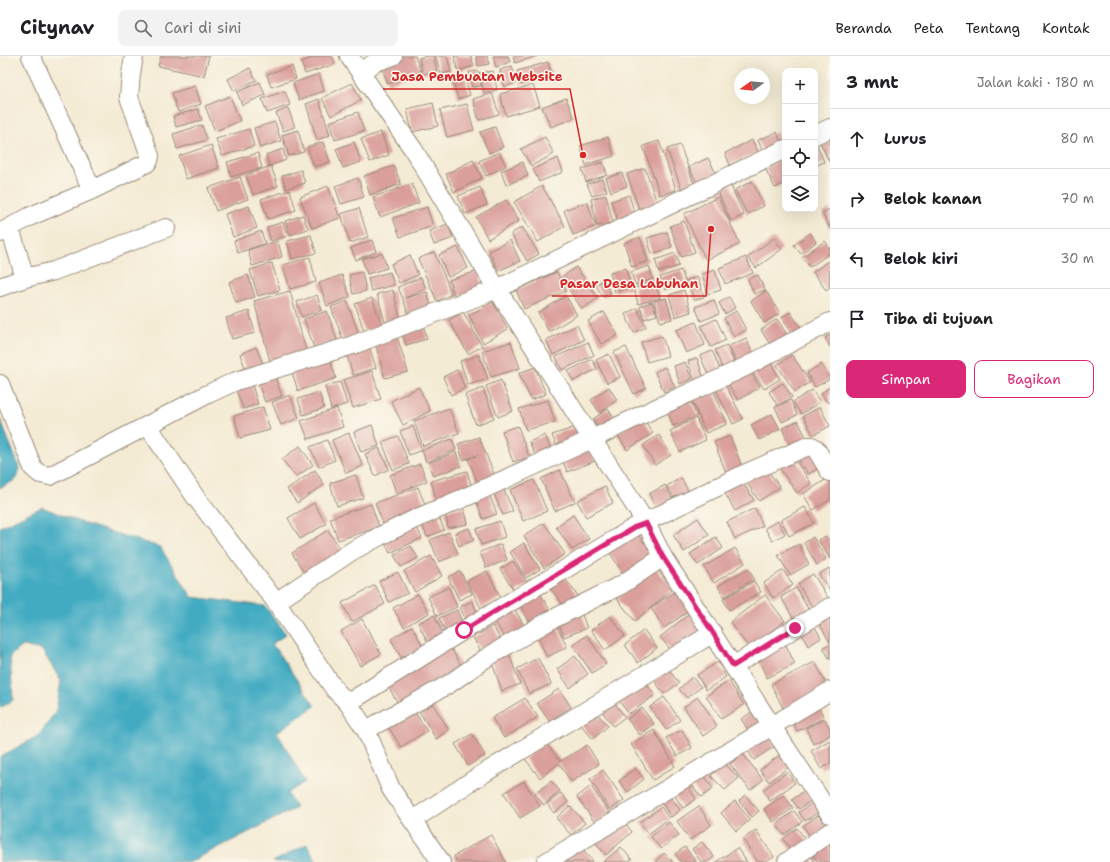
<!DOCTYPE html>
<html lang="id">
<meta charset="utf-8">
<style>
:root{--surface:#fff;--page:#f2f2f2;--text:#202124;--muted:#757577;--line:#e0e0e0;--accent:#db2777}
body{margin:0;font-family:"Shantell Sans",sans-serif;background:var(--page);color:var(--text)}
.controls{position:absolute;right:12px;top:12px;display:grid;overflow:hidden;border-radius:8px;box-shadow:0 4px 16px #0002}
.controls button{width:36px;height:36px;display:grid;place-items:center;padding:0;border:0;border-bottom:1px solid var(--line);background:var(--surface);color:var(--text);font:20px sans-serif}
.compass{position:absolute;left:734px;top:12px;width:36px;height:36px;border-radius:50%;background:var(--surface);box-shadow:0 4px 16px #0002;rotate:255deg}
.stop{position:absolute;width:12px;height:12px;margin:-9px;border:3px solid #db2777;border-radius:50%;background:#fff}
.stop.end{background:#db2777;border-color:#fff;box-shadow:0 1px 4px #0008}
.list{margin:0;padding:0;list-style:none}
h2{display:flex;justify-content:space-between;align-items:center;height:52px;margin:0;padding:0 16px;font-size:17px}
h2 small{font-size:13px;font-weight:400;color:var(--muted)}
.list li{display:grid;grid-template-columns:26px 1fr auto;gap:12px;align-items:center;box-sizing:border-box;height:60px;padding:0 16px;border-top:1px solid var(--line)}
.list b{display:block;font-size:15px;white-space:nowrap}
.list em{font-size:13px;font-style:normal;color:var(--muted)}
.actions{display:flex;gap:8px;padding:12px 16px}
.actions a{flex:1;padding:9px 0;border:1px solid var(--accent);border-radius:8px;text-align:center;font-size:14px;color:var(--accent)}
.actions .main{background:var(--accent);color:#fff}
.icon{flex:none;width:22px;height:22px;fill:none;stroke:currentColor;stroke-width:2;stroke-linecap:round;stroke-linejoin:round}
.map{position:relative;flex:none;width:830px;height:806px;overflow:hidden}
header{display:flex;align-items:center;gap:24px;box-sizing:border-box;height:56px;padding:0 20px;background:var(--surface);border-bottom:1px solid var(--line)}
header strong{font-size:19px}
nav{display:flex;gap:22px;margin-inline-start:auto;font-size:14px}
.search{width:280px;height:36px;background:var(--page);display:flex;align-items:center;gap:10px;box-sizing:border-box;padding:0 14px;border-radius:8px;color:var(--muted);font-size:15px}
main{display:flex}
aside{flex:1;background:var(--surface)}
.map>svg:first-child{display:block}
.water{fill:#43abc2;stroke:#3f6a70}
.building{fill:#da9f9b}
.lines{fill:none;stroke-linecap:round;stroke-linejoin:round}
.minor-casing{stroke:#988a79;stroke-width:20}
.minor{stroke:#fff;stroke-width:18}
.route{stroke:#db2777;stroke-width:5}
.leader{fill:none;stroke:#d62828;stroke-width:1.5}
.callout-dot{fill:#d62828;stroke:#fbf7ec;stroke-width:1.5}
.callout-label{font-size:13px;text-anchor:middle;font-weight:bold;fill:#d62828;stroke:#fbf7ec;stroke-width:3;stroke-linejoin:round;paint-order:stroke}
</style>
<header>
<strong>Citynav</strong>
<div class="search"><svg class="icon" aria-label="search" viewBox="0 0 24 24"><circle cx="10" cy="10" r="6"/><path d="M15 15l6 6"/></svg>Cari di sini</div>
<nav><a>Beranda</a><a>Peta</a><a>Tentang</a><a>Kontak</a></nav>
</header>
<main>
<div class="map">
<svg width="830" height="806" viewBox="0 0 830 806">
<rect width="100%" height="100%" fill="#fbf7ec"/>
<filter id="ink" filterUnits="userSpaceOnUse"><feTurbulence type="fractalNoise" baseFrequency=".025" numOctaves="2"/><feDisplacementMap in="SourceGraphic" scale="8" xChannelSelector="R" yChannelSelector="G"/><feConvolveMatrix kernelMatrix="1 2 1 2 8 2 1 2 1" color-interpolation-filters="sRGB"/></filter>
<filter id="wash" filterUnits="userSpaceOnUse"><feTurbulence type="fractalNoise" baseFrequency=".012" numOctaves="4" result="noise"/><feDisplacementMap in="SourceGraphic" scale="16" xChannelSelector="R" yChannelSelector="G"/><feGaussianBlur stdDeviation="0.9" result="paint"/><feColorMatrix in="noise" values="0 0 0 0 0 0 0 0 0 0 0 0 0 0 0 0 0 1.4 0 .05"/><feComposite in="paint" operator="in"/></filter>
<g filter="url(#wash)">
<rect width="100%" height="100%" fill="#f4ebd4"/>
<path class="water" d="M0 363 20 413 15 424 0 432Z
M42 451 85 468 160 491 192 541 265 550 286 578 272 588 315 650 277 676 305 726 287 737 296 752 190 806H0V701L39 679 56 655 61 625 42 594 23 590 10 600 13 644 0 652V471Z
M307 788 317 806H273Z"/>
<g id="blocks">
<path class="building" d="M161 0H209L204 20 158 10Z
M319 0H332L335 8 305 18 301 6Z
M398 0H415L421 16 388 28 380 7Z
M426 0H433L437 15 423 18 419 2Z
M435 0H447L451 16 441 18Z
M454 0H471L474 10 458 15Z
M476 0H487L489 8 478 10Z
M493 0H508L510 6 496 11Z
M513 0H537L515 7Z
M548 6 552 20 521 29 517 15Z
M292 10 296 23 271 31 267 18Z
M512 10 516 27 505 31 500 14Z
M250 12 256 24 234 35 228 23Z
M478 15 481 30 472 31 469 16Z
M493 15 497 34 484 37 479 17Z
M319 18 324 35 299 44 293 27Z
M464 19 470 39 458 43 452 22Z
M260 26 265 39 242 49 237 36Z
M352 27 361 44 331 60 322 42Z
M533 29 540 50 506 60 500 38Z
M195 30 201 48 178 56 172 37Z
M285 35 290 49 267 57 262 43Z
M492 37 499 58 479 64 473 43Z
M230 40 240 65 215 75 205 50Z
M566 42 574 62 551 71 542 51Z
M319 43 330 79 317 84 306 48Z
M433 47 438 70 412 76 407 53Z
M467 48 474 74 447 81 440 54Z
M288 52 295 71 283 75 276 57Z
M198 53 202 64 176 71 173 60Z
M358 56 364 75 335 84 329 66Z
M275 66 281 85 260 92 254 72Z
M202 69 207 84 177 93 173 78Z
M495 71 503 91 489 97 480 76Z
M249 73 254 90 222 100 216 83Z
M298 74 304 96 289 100 282 79Z
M381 76 389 99 370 106 361 83Z
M777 76 782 89 763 96 758 84Z
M830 76V107L818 82Z
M545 81 554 98 531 110 521 93Z
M608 81 614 100 586 109 580 90Z
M752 84 758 96 730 109 725 97Z
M815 84 824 106 815 110Z
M659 85 676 134 660 139 643 90Z
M323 86 330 106 314 111 307 91Z
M354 86 361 106 343 112 336 93Z
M211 89 219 112 186 123 179 100Z
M680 89 696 133 683 137 667 93Z
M283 93 286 104 269 110 266 99Z
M499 96 506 110 486 120 479 105Z
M258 97 262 112 231 121 227 106Z
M558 102 563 116 539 126 533 113Z
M708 102 718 121 699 131 689 111Z
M785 102V127L775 132 765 112Z
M473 104 482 122 454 136 446 118Z
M523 106 528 120 506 129 501 115Z
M603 106 607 119 586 126 582 113Z
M271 110 278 130 253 139 246 119Z
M394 110 401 128 370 139 364 120Z
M645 112 657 147 639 153 627 118Z
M301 114 305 127 286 133 282 120Z
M622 117 627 130 611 136 606 122Z
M240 121 248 143 216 155 208 132Z
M358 122 364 141 341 148 335 130Z
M602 123 607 135 592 140 587 128Z
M752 125 764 150 747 158 735 134Z
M412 128 419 147 380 161 373 141Z
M730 128 744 159 731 165 717 134Z
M328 130 340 162 312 172 300 141Z
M542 130 565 170 538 186 514 146Z
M480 131 487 149 465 158 458 140Z
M290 134 296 154 268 163 261 143Z
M606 139 613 167 597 170 591 143Z
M629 139 636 162 620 170 611 145Z
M718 141 740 188 706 204 684 158Z
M506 144 519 165 488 183 476 161Z
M587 146 596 170 573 179 564 154Z
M249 150 257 172 233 181 225 158Z
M427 151 433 170 400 181 393 162Z
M359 152 368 181 350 187 341 158Z
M830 153V173L822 157Z
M303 159 308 173 290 179 285 165Z
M684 165 695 196 681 201 670 170Z
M283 166 287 180 271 185 267 171Z
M448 168 453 182 434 189 429 175Z
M522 171 539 198 527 205 511 178Z
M261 175 265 187 238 197 234 185Z
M667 176 672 191 652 198 647 182Z
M810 177 816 186 801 198 794 189Z
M311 179 316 197 292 203 287 185Z
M640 181 648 205 632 211 624 187Z
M774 182 782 193 756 212 748 201Z
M372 184 376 196 356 204 351 192Z
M510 184 520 205 498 215 489 195Z
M278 185 282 201 252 210 248 194Z
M825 185 830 193V197L810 211 802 201Z
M458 191 468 212 448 221 439 199Z
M434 196 452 238 437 245 418 203Z
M382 197 387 212 367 218 362 203Z
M675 197 679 210 659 216 655 204Z
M410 199 418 219 399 227 391 208Z
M310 201 316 226 290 233 283 209Z
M746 201 753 217 725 228 719 212Z
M828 205 830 208V231L826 234 813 216Z
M272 207 280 234 258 240 250 214Z
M649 210 653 223 635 229 631 216Z
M576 211 598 242 582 253 561 222Z
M626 212 631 232 615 236 610 217Z
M681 214 686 227 665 234 660 221Z
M715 214 721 234 708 238 702 218Z
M478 215 484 232 455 241 449 224Z
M362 216 366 235 353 238 349 219Z
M390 216 394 229 371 235 368 222Z
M557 216 566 235 524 253 516 234Z
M248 219 255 241 236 247 229 226Z
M342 219 350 241 327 250 319 227Z
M758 219 765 234 754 238 748 223Z
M421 221 426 233 405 242 427 236 432 254 409 261 403 243 398 231Z
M698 221 704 241 694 244 687 224Z
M603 224 611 237 603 241 596 229Z
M655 226 660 242 638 248 634 232Z
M393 234 400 262 385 266 377 238Z
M684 234 691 256 675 261 669 239Z
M290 235 306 295 270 305 254 245Z
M766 235 780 257 764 267 751 245Z
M317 239 322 254 302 261 297 246Z
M566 240 577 259 549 276 538 257Z
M729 241 735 252 725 258 719 247Z
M372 242 382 269 364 275 355 248Z
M666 242 672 263 660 266 654 245Z
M714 244 719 258 701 265 695 251Z
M347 245 359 279 343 284 331 251Z
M493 246 508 273 483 287 469 259Z
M652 246 657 259 644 263 640 250Z
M637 252 646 271 634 277 625 258Z
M249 255 255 277 232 283 226 262Z
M327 255 337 284 314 292 304 263Z
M736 255 746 274 734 281 724 262Z
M463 256 482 290 468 298 449 264Z
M604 256 618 279 601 288 588 265Z
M790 256 804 276 795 282 782 261Z
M716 263 726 284 711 291 701 270Z
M777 263 791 285 774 295 761 274Z
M696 266 705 289 686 297 676 274Z
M423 268 427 283 406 289 401 274Z
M577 269 584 284 553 299 546 284Z
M396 277 408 316 385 322 374 283Z
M830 279V291L825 282Z
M662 280 668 300 647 306 641 286Z
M746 282 755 303 738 311 729 290Z
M511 286 520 312 491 321 482 295Z
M588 286 594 299 562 314 556 301Z
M727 289 736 311 724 317 715 294Z
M369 290 376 312 353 319 346 297Z
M256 291 263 308 246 314 240 298Z
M626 291 646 332 634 338 614 296Z
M712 295 722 318 710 323 700 300Z
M609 298 620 321 607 327 596 304Z
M479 299 488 323 468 329 460 305Z
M792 299 810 326 795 336 777 309Z
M697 302 704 323 695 326 688 305Z
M330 303 336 322 298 335 292 316Z
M592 303 597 313 573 325 568 315Z
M769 304 780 323 764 333 752 314Z
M685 306 692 323 680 328 674 310Z
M821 308 830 323 815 331 807 317Z
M535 311 546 338 531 344 519 317Z
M665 311 675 331 664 336 655 316Z
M749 313 760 331 738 344 727 326Z
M457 314 465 332 451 339 443 321Z
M372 315 381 343 353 352 343 324Z
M273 316 282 340 265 346 256 322Z
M501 324 513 355 498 361 486 330Z
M340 326 347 348 331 353 325 330Z
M724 326 743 363 733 368 714 330Z
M783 327 792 341 778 350 769 336Z
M252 329 258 348 243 353 236 334Z
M419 331 430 355 403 369 391 345Z
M609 331 617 344 600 357 591 344Z
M830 331V346L828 347 821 337Z
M483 332 494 362 476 369 465 339Z
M713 333 727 368 706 377 691 342Z
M812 334 820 346 801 358 793 346Z
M319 336 324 352 303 359 298 343Z
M290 339 299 362 281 369 272 346Z
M690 343 697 360 673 370 666 352Z
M548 344 555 366 526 374 519 353Z
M791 344 797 359 782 366 775 351Z
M263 351 270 374 240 382 234 360Z
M820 351 830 370 813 379 803 360Z
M337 352 343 371 308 383 301 365Z
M449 352 459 377 423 390 414 365Z
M608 353 616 365 601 375 593 363Z
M772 358 780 373 759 384 751 369Z
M642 361 653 377 627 394 617 378Z
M696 362 706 384 680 396 670 375Z
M798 365 808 385 791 393 782 372Z
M372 369 379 390 361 396 354 376Z
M413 370 422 394 409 399 400 375Z
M518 370 529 401 513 406 502 375Z
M576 371 581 386 558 394 552 379Z
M349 377 363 410 346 417 332 384Z
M545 379 552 396 537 403 529 386Z
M659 379 671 399 655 409 643 389Z
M398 380 409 408 393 414 382 386Z
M730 380 743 413 727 419 714 386Z
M479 381 496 423 479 430 468 403 478 399 463 404 458 388Z
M452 383 456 394 426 406 422 394Z
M327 384 335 404 319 411 310 391Z
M587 387 595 405 567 416 560 398Z
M300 390 313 409 296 421 282 403Z
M379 392 389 413 375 420 365 398Z
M814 395 823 410 808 418 799 404Z
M456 396 461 410 433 420 428 407Z
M795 403 811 427 797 437 780 413Z
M420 408 427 425 396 437 390 419Z
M766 412 780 431 759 445 743 421Z
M315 414 324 429 297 447 287 433Z
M560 414 575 446 555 455 541 423Z
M467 415 473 435 437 446 431 425Z
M356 419 363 442 337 450 330 427Z
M830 421V444L813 454 803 438Z
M681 422 692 442 679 450 667 430Z
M740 422 754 444 735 455 722 432Z
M534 424 547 455 523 465 510 434Z
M501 427 513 455 503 459 491 431Z
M665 429 676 450 660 459 649 438Z
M605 430 613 447 586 461 577 445Z
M418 431 427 454 384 470 375 447Z
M487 433 497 458 483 463 474 439Z
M314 447 326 468 300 483 288 462Z
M371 448 379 471 338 484 330 462Z
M464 451 468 468 448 472 445 455Z
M805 451 814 467 789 480 781 464Z
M755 452 763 470 735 483 727 466Z
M438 458 444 474 427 481 421 465Z
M573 459 589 483 572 494 556 471Z
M698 462 709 479 684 496 673 479Z
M413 464 422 482 390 497 381 479Z
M500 465 505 481 481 489 476 473Z
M778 465 785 478 772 485 765 472Z
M544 467 565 498 544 512 524 480Z
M469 472 474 484 459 490 455 477Z
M634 472 644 487 647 486 658 503 627 523 606 491Z
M328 474 343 497 306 520 292 497Z
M449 476 458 498 439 506 430 484Z
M826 480 830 486V503L818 484Z
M716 481 723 492 698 509 690 498Z
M813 481 826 503 817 509 804 487Z
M524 487 540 513 526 522 510 496Z
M501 488 507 504 486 512 480 496Z
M799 488 809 508 790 519 778 499Z
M411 490 418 502 401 511 394 499Z
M735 492 745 507 714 527 704 511Z
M431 500 442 520 415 536 404 515Z
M513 505 528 528 515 536 500 513Z
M655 511 673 533 635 565 617 543Z
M748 512 754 523 724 541 718 530Z
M829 512 830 514V535L819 518Z
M783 514 793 529 773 542 764 527Z
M460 515 472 538 459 544 448 521Z
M487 515 501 542 481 552 467 525Z
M398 516 408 537 389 546 379 525Z
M813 518 828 542 813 552 798 528Z
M563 520 579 541 566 552 549 531Z
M754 525 761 536 729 554 723 543Z
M375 529 385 548 352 566 342 547Z
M449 531 457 551 437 560 428 541Z
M796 532 811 558 796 567 781 541Z
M677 534 690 554 664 572 651 552Z
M539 535 552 558 531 569 519 546Z
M418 538 429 557 404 571 393 552Z
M765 539 785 565 749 592 730 566Z
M472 545 480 562 467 568 460 551Z
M513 550 526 573 506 584 493 562Z
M457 554 465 573 447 581 439 562Z
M580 554 587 572 564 581 557 563Z
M830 556V587L817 563Z
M689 558 703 576 675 599 660 581Z
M434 559 446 583 430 591 418 567Z
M610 560 625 580 605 594 591 574Z
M362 563 381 598 360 610 341 575Z
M813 567 821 582 808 590 800 574Z
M556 568 567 591 547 601 536 578Z
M412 570 423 591 402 603 391 583Z
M493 570 502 587 482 598 473 581Z
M644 574 657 592 638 607 625 589Z
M587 579 606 608 592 617 573 589Z
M784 585 795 608 767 622 756 598Z
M448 587 465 616 402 654 385 625Z
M830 588V604L823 591Z
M508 595 520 628 502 635 490 601Z
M575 600 588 618 570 632 557 613Z
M538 602 551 628 529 638 517 613Z
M718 606 726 621 706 634 697 619Z
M815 606 827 629 783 652 771 628Z
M668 613 679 627 664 638 654 624Z
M692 621 701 631 687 642 679 633Z
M729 625 744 649 721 663 706 640Z
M645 626 655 639 629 658 619 645Z
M559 633 571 651 549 665 537 647Z
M664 641 680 664 666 674 650 651Z
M698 641 717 670 703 680 684 651Z
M525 642 538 661 504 682 492 662Z
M613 645 625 661 613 670 601 654Z
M432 647 449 674 436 683 419 655Z
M817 647 824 662 797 675 790 659Z
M642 652 654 668 640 679 627 663Z
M755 654 763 666 749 675 741 663Z
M414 655 427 675 401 691 389 672Z
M595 655 608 670 593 683 580 668Z
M825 663 830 673V679L813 688 806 672Z
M654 674 675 710 653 724 631 688Z
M682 674 692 692 677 700 666 682Z
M765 674 775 690 754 704 743 688Z
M472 678 485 699 468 710 455 688Z
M830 684V708L821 713 811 695Z
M545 686 561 705 587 689 599 708 571 726 559 707 540 722 525 703Z
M782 697 791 709 769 726 760 714Z
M743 698 763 724 750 734 730 708Z
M724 707 739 722 725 734 711 720Z
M635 712 644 723 628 736 619 725Z
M603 714 624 744 610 754 590 723Z
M787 716 795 727 770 745 763 734Z
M703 717 713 733 701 741 690 726Z
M524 725 540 750 520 762 504 737Z
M551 725 560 735 544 749 535 738Z
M684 725 696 743 683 752 671 734Z
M591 730 610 757 596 768 577 741Z
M805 734 812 744 799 753 792 744Z
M666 735 680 754 671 761 658 741Z
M561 737 568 746 554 757 547 748Z
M745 739 759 755 752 761 739 745Z
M784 739 793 752 773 766 764 753Z
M735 745 750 764 736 775 721 757Z
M815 745 821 754 805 765 799 756Z
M570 750 585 767 571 779 556 762Z
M699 750 711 769 690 784 677 765Z
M661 751 669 762 649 778 640 766Z
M794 755 802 766 784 779 776 768Z
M818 759 827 771 811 782 803 770Z
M621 762 632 776 606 799 595 786Z
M669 766 679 779 661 793 651 781Z
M797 772 807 785 792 795 783 783Z
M756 774 774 801 766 806H758L743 783Z
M491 779 506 806H457L454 800Z
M702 786 714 801 707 806H701L692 793Z
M830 786V806H818L813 799Z
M580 790 593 805 592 806H561Z
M621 791 632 804 629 806H603Z
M685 791 696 806H681L675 798Z
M737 792 747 806H716Z
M664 797 673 806H655Z
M810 798 814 806H796Z"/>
</g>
</g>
<g filter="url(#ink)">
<use href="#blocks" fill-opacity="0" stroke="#988a79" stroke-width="1"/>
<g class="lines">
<defs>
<path id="minor" d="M31 0 92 134
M349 0 413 93 497 233 592 383 646 467 663 501 771 669 830 758
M360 16 376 6 393 0
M815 79 830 72
M10 172 25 222 54 215 166 172
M0 177 31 160 92 134 147 107 149 104 150 100 129 41 131 18 134 0
M0 231 25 222
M0 328 33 412 40 418 50 420 208 338 236 325 353 289 497 233 785 93
M148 370 194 439 276 546 335 634 348 647 464 574 612 485 635 471 742 419 808 390H812L816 393 830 416
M276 546 352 495 380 480 415 463 475 437 592 383 637 361 745 311 830 266
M733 610 830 551
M348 647 366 674
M413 764 473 724 713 577
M441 806 391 733 366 674 449 628 486 602 511 587 549 565 621 529 663 501
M546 806 830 635
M787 806 830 776"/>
</defs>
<use href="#minor" class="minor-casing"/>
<use href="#minor" class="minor"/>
</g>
</g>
<g class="lines" filter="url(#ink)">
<path class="route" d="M464 574 612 485 635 471 646 467 663 501 713 577 733 610 795 572"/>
</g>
<path class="leader" d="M583 99L570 33H383M711 173L706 240H552"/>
<g class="callout-dot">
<circle cx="583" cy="99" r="4"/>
<circle cx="711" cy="173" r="4"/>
</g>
<g class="callout-label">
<text x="477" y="25">Jasa Pembuatan Website</text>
<text x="629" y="232">Pasar Desa Labuhan</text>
</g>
</svg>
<div class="controls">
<button>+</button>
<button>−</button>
<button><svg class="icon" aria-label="locate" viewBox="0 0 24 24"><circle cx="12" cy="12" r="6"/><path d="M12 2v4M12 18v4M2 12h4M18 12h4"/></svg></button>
<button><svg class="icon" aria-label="layers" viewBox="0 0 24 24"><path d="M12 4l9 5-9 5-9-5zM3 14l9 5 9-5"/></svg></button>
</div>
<svg class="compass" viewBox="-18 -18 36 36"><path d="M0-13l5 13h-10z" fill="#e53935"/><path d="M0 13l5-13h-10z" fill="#757577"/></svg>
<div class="stop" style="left:464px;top:574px"></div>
<div class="stop end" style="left:795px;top:572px"></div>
</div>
<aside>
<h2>3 mnt<small>Jalan kaki · 180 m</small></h2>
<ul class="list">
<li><svg class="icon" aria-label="ahead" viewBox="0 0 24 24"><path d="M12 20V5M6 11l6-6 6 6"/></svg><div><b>Lurus</b></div><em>80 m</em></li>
<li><svg class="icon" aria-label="right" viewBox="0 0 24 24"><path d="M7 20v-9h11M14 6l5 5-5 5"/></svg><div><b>Belok kanan</b></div><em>70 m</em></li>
<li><svg class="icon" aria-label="left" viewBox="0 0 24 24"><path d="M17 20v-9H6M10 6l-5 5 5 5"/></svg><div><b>Belok kiri</b></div><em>30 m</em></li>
<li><svg class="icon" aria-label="arrive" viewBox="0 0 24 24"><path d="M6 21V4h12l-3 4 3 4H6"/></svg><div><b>Tiba di tujuan</b></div></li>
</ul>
<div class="actions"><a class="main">Simpan</a><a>Bagikan</a></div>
</aside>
</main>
